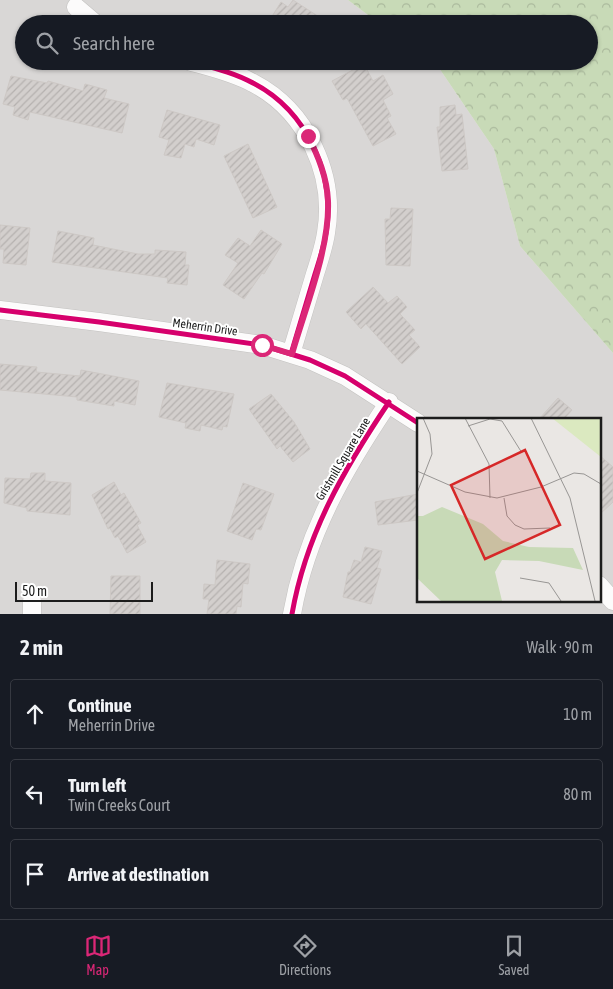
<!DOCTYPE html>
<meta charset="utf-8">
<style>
:root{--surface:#171b24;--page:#242831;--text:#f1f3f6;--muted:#9ea1a6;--line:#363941;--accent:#db2777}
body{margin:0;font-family:"Asap Condensed",sans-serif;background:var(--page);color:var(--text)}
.scale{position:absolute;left:15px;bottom:12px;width:138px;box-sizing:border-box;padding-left:5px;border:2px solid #1c1c1c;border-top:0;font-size:14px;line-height:18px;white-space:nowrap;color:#1c1c1c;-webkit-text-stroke:4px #fff;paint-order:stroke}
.stop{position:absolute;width:15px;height:15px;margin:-11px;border:4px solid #db2777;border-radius:50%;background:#fff}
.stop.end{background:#db2777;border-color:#fff;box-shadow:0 1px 5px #0008}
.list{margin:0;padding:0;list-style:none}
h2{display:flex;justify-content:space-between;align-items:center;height:65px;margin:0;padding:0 20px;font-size:21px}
h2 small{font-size:16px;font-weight:400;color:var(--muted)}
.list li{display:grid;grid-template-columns:32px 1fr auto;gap:15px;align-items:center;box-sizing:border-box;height:70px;margin:0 10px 10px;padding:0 10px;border:1px solid var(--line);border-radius:5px}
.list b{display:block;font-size:19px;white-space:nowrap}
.list p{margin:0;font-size:16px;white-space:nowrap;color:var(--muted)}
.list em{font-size:16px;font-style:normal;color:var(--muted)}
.icon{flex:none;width:28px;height:28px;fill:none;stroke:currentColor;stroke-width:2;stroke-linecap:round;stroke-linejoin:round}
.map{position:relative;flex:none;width:613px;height:614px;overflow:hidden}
.search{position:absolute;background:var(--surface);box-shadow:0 1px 4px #0004;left:15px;right:15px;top:15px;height:55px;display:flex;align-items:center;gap:12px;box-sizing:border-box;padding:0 18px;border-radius:28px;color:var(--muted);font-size:19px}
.sheet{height:305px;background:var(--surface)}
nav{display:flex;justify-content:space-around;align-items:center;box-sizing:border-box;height:70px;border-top:1px solid var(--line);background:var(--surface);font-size:14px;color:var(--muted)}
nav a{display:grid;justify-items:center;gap:2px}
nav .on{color:var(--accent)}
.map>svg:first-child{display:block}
.residential{fill:#d9d7d6;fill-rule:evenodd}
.forest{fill:url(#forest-crowns)}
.building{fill:url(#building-hatch);stroke:#cdc8c5}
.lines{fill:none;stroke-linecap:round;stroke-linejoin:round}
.street-casing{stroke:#c3c2c0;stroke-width:19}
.street{stroke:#fcfbfb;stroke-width:18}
.cycleway-casing{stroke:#fff;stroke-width:8}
.cycleway{stroke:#d6006c;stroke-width:5}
.route{stroke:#db2777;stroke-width:6}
.labels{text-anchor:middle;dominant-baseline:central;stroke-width:4;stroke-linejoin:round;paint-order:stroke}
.street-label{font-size:12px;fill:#1c1c1c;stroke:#fff}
.inset-road{fill:none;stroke:#989694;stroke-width:1}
.view{fill:#d62828;fill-opacity:0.15;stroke:#d62828;stroke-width:2.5}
.inset-edge{fill:none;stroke:#1c1c1c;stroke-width:2.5}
</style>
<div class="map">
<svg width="613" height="614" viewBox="0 0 613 614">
<defs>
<pattern id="forest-crowns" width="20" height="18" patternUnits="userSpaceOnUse" patternTransform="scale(1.25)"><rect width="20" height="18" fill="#c8dab7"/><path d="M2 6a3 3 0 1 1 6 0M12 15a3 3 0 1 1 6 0" fill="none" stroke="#abba9d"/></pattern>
<pattern id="building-hatch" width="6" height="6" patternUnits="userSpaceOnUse" patternTransform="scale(1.25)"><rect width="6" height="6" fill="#d3cfcd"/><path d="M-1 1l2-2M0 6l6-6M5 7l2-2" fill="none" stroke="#b5b1af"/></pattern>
</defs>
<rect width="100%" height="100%" fill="#eae7e4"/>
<path class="residential" d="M0 0H348L380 24H24V61H431L439 68 494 149 520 246 613 353V614H0ZM418 419H599V600H418Z"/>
<path class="forest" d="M348 0H613V353L520 246 494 149 439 68 431 61H589V24H380Z"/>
<path class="building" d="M293 0 330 24H280L271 18 281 2 288 7Z
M364 64 373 81 383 75 393 94 383 100 391 116 387 118 396 134 373 146 347 98 343 100 332 81Z
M11 76 47 83 48 81 83 91 85 84 107 90 104 98 129 104 122 133 30 112 28 120 13 115 15 107 3 104Z
M455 105 456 115 462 114 468 169 442 171 437 127H440V107Z
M167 110 220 125 214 145 196 139 194 147 185 144 181 158 164 155 169 140 159 137Z
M248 144 277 207 253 218 224 156Z
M391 208 413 209 410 266 386 265 385 219H390Z
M0 225 30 228 26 265 3 263 4 249H0Z
M261 230 282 244 264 274 262 273 244 299 223 285 238 263 225 255 238 238 250 246Z
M58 231 94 238 93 245 138 254H155V250L186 252 185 265H189L187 285 167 283 168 278 52 262Z
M373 287 388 303 397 296 407 307 400 314 415 330 409 335 420 347 402 364 366 324 361 329 346 312Z
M0 364 37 367 36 372 80 376 81 370 139 381 135 405 114 401V406L77 400V397L0 390Z
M167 383 234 394 227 427 223 426 222 430 201 425 200 431 185 428 186 423 159 417Z
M271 394 294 422 310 449 293 462 280 446 277 449 249 409Z
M558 398 572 410 564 419H539Z
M599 455 613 467V502L599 515Z
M31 473H45V481L71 483 70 515 27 511V508L4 503 5 478 30 479Z
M114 482 121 495 124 493 141 523 137 525 146 542 127 553 118 536 115 538 110 528 108 529 92 495Z
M243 483 274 494 261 530 256 529 252 540 227 531Z
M418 494V520L378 525 375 502Z
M365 547 382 551 377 568 381 569 371 604 343 597 348 572H350L354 560 361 562Z
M217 560 250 564 248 584 243 583 241 607 237 606 236 614H207L209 599H203L204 584 215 585Z
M111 576H140V614H110Z"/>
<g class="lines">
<defs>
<path id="street" d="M76 7 96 24
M189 61C210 67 233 72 253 83 307 111 336 175 326 233 324 247 319 261 315 274 307 300 299 327 291 354
M0 310 99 322 262 345 310 360 345 376 418 423
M599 585 613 601
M32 601V614
M292 614C306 534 344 469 389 402"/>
</defs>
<use href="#street" class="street-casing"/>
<use href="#street" class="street"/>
<defs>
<path id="cycleway" d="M189 61C210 67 233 72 253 83 307 111 336 175 326 233 324 247 319 261 315 274 307 300 299 327 291 354
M0 310 99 322 262 345 310 360 345 376 418 423
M292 614C306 534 344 469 389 402"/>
</defs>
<use href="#cycleway" class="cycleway-casing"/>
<use href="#cycleway" class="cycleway"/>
</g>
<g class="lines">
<path class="route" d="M262 345 292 354C305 308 330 248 328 201 327 177 318 156 308 136"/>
</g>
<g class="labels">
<g class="street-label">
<text transform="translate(205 327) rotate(8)">Meherrin Drive</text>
<text transform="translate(343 459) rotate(-59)">Gristmill Square Lane</text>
</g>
</g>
<g transform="translate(417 418)">
<rect width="184" height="184" fill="#eae7e4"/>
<path d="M135 0 184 1V39Z" fill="#dbe9c0"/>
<path d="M25 89 66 106 86 123 112 129 156 130 166 152 122 143 85 142 78 154 85 183H24L0 160V98H6Z" fill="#c8dab7"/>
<path class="inset-road" d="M48 0 72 46 73 80M114 0 153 80 178 183M51 8 73 1 85 3 105 35M0 53 48 74 80 80 124 69 157 55 167 56 184 66M0 75 15 36 13 16 6 0M87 80 90 98 98 107 107 111 133 110M103 160 132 165 144 183"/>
<path class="view" d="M108 32 143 107 68 141 34 67Z"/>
<rect width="184" height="184" class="inset-edge"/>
</g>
</svg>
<div class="scale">50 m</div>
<div class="stop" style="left:262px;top:345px"></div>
<div class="stop end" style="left:308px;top:136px"></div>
<div class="search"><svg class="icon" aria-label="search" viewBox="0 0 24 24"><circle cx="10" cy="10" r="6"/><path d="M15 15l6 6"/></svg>Search here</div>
</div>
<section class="sheet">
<h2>2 min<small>Walk · 90 m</small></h2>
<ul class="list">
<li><svg class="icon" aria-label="ahead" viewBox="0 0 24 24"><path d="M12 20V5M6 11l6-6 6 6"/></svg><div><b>Continue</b><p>Meherrin Drive</p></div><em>10 m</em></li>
<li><svg class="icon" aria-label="left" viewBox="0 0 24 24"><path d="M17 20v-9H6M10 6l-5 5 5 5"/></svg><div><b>Turn left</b><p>Twin Creeks Court</p></div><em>80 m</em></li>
<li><svg class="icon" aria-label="arrive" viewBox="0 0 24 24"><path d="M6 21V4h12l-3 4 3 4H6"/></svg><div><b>Arrive at destination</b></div></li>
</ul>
</section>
<nav>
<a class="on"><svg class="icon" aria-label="map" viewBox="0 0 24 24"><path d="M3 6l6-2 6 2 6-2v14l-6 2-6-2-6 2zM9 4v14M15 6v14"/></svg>Map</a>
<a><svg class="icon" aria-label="directions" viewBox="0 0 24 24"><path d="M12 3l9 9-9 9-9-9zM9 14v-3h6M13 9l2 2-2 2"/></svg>Directions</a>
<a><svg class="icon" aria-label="saved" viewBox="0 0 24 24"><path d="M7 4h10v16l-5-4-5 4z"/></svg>Saved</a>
</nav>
